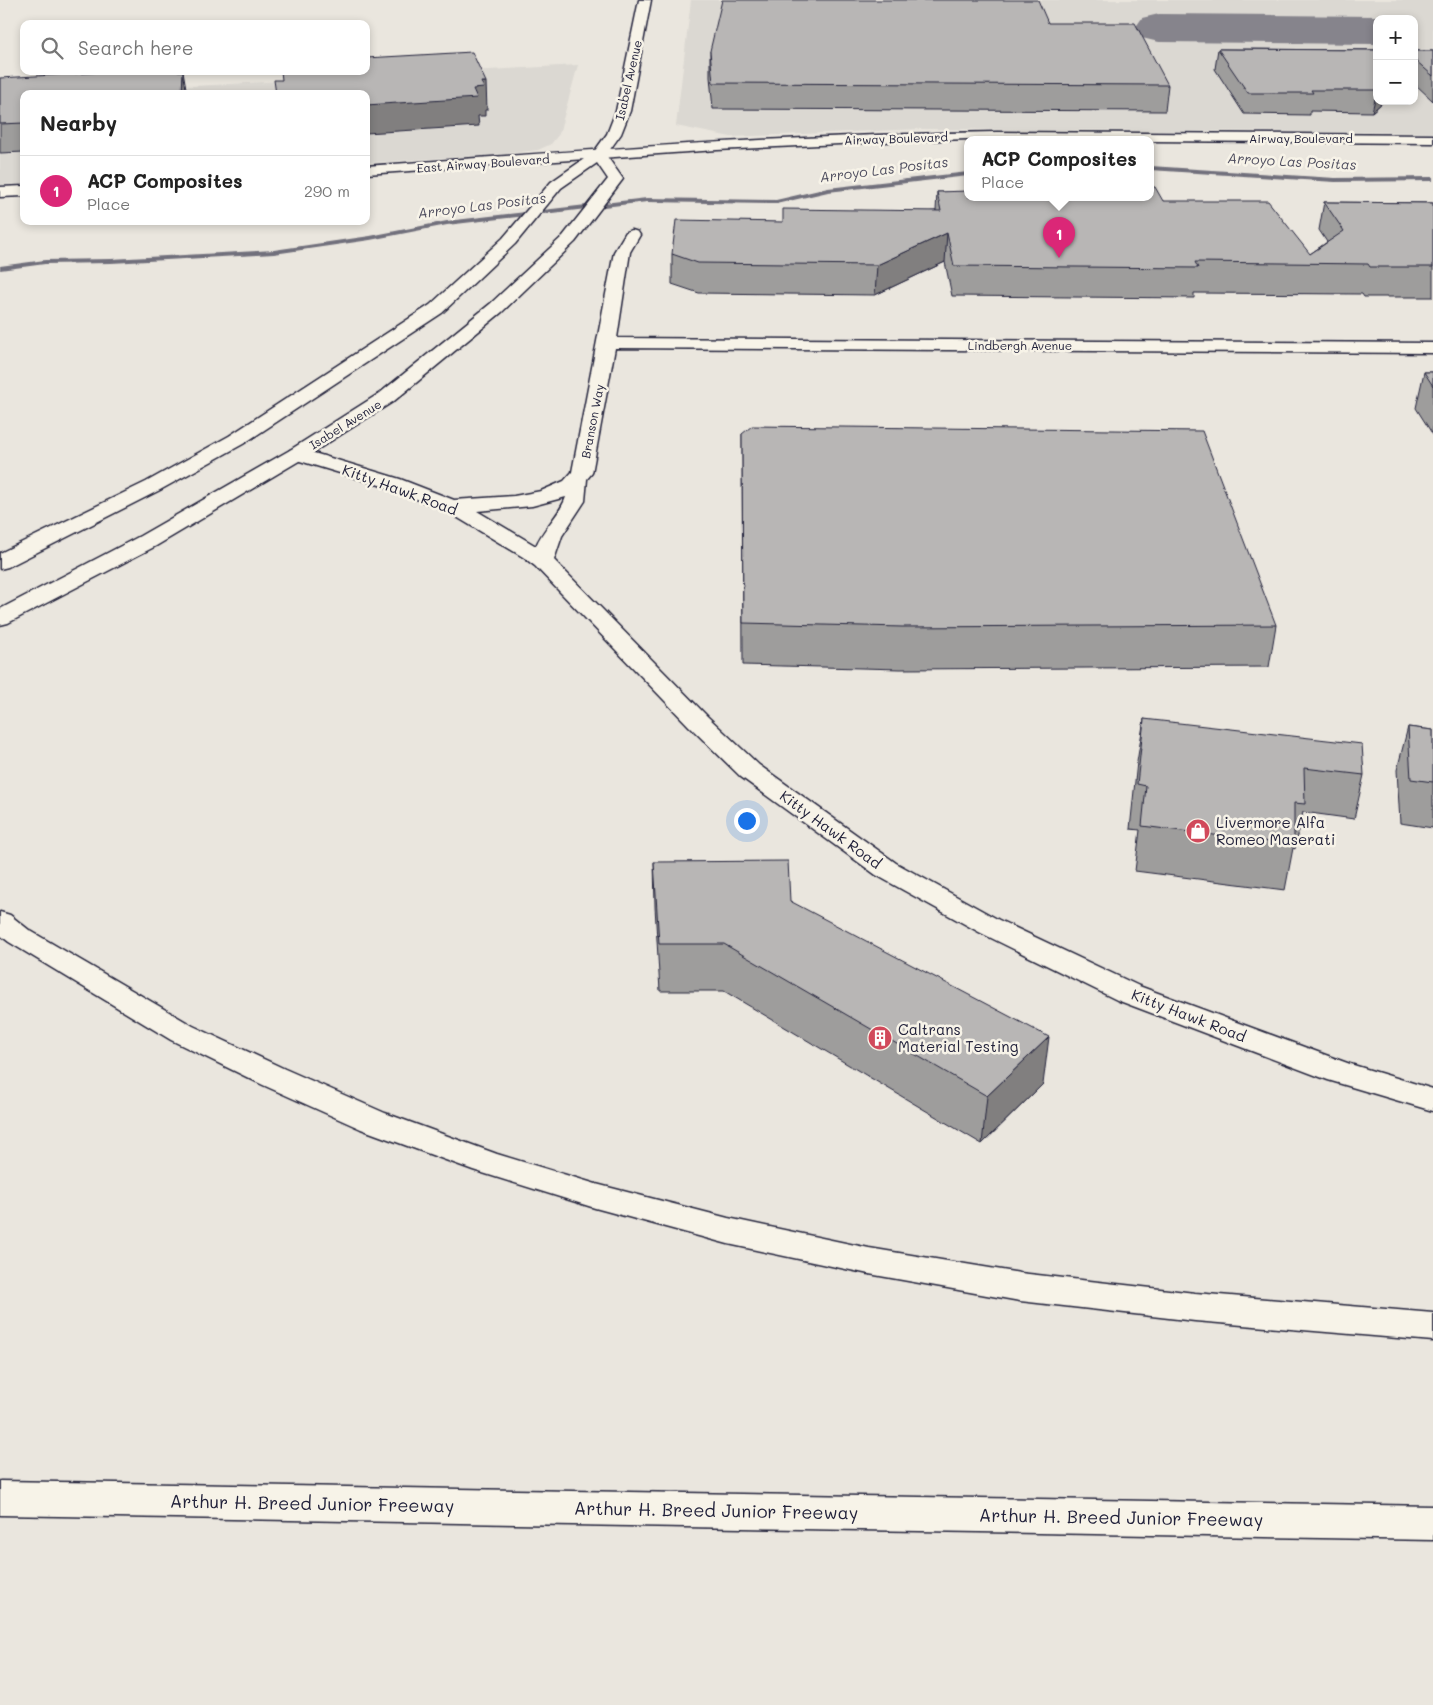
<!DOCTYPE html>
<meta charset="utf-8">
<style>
:root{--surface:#fff;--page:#f6f6f6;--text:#222;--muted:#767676;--line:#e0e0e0;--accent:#db2777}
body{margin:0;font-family:Mali,sans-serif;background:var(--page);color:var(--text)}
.controls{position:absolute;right:15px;top:15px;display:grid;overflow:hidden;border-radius:10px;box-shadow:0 2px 8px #0003}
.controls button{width:45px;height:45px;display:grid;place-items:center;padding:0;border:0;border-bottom:1px solid var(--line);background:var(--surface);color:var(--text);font:25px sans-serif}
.you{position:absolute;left:746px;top:820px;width:18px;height:18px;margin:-12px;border:4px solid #fff;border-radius:50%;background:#1a73e8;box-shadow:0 0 0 8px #1a73e833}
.badge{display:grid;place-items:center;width:32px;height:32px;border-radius:50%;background:var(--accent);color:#fff;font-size:16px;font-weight:700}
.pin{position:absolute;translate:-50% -41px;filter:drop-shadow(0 1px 2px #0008)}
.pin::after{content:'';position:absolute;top:26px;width:18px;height:15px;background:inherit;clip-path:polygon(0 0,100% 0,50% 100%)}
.popup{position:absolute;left:964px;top:136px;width:190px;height:65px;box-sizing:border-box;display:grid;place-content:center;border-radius:10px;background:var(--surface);filter:drop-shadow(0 1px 4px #0005);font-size:16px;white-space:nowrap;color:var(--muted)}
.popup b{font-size:19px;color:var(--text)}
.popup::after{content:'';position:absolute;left:50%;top:100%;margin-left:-10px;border:10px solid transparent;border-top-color:var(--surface)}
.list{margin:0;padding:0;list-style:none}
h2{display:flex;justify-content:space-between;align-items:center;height:65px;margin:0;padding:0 20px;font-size:21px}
h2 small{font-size:16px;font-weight:400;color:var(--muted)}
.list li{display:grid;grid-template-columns:32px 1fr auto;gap:15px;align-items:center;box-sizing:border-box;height:70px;padding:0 20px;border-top:1px solid var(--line)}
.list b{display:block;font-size:19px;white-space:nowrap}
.list p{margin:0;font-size:16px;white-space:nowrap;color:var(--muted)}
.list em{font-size:16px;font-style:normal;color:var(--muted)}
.icon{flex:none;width:28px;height:28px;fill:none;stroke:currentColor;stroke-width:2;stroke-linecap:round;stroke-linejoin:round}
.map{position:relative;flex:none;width:1433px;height:1705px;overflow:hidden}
.search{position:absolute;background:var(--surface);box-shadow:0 2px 8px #0003;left:20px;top:20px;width:350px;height:55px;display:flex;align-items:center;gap:12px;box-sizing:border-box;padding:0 18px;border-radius:10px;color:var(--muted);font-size:19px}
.panel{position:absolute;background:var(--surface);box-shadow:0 2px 8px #0003;left:20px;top:90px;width:350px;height:135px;border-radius:10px}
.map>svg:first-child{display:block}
.built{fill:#dbd8d2;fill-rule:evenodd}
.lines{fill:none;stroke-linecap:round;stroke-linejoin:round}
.stream{fill:#716f7b;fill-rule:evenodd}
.taxiway{fill:#86848c;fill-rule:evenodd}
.minor-casing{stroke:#22223b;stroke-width:3}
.major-casing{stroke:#22223b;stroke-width:3}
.highway-casing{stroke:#22223b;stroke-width:3}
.minor{fill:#f7f3e8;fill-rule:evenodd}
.major{fill:#f7f3e8;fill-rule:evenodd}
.highway{fill:#f7f3e8;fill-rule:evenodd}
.wall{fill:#9e9d9c;stroke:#22223b}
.shaded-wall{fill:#817f7f;stroke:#22223b}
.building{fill:#b8b6b5;stroke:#22223b}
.labels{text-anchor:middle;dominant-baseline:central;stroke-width:5;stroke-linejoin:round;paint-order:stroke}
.far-street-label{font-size:12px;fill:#22223b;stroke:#f7f3e8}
.far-water-label{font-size:14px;font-style:italic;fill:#504f60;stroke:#f7f3e8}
.street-label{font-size:15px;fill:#22223b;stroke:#f7f3e8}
.poi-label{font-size:15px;fill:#22223b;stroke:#f7f3e8;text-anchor:start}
.near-street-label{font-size:18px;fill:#22223b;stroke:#f7f3e8}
</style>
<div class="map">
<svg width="1433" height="1705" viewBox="0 0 1433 1705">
<rect width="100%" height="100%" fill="#eae6de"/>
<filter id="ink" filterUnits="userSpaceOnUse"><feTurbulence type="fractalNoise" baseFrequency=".02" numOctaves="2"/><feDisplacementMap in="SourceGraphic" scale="10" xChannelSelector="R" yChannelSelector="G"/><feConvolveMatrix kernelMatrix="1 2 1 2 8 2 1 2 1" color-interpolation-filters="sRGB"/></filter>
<g filter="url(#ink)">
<path class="built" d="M691 0H1433V133L921 129 731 137 676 126ZM1377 19H1414V101H1377Z
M578 65 559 134 551 144 538 150 497 155 366 163V94H47Z
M24 95V184L0 185V96Z"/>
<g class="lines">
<path class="stream" d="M1150 166 1335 178 1433 177V181L1335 182 1150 170Z
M968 172V176L828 192 776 204 647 202 447 225 370 240 274 254 111 263 45 264 0 270V266L45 260 111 259 274 250 370 236 447 221 647 198 776 200 828 188Z"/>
<path class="taxiway" d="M1159 14 1377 16 1389 19H1377V44L1159 42 1142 38 1135 28 1142 18Z"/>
<defs>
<path id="minor" d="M632 230 638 232 640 235 630 252 617 338 1433 343V353L615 348 592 473 587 479 585 501 562 536 554 560 707 716 759 765 896 863 999 920 1139 986 1350 1064 1433 1089V1111L1328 1080 1117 1000 979 932 876 875 741 777 689 726 535 566 523 557 445 510 386 487 290 458 287 454 290 450 297 448 304 450 400 479 454 500 514 496 541 491 564 481 572 472 614 252 626 232ZM566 497C560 515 543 528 536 546L477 511 532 506Z"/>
<path id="major" d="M997 132 1433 135V143L1150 141V139H968L881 142 717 150 366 174V166C576 151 786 135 997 132Z
M24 186V196L0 197V187Z"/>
<path id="highway" d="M639 0H651L630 111 621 134 606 155 623 179 575 242 502 312 394 401 304 458 156 546 8 623 0 625V609L140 536 290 450 380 393 490 304 563 236 608 179 597 163 561 188 515 244 442 313 243 444 160 490 8 567 0 569V553L146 482 229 436 430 305 503 238 551 182 594 152 607 134 616 111Z
M0 912 10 915 29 930 193 1026 285 1069 385 1113 497 1154 596 1184 728 1218 869 1248 1020 1273 1195 1293 1433 1313V1341L1195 1321 1020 1301 869 1274 728 1244 595 1208 473 1170 361 1129 263 1085 171 1040 9 942 0 935Z
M0 1481 1433 1506V1540L0 1515Z"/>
</defs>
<use href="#minor" class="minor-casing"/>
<use href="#major" class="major-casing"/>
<use href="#highway" class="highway-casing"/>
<use href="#minor" class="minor"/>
<use href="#major" class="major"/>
<use href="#highway" class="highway"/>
</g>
<path class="wall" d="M1048 23 1168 85 1165 111 713 109 710 77V51Z
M1218 49 1377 50V101H1384L1372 112 1310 111V115L1244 114 1215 69Z
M1414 51H1433V101L1414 83Z
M0 78 24 94V152L0 153Z
M937 192 1163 201 1310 254 1327 242 1319 230 1324 202 1433 203V297H1364L1362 294 1194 293V298L952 296 945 262 875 295 699 293 672 284V254L783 222 936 211Z
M1424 372H1433V435L1416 408Z
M742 434 1276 625 1269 667 900 669 743 665Z
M1144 719 1364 775 1354 819 1303 812 1295 849 1293 848 1285 890 1135 871 1140 830 1130 829 1137 762Z
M1408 727 1433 730V828L1400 823 1397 770Z
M654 862 790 901 1043 1084 982 1144 724 991H660L655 907Z"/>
<path class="shaded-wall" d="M183 71 187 94H182Z
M481 82H486L487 110H485V116H478L479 126 366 133V105L473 89Z
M1377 90V101H1384L1372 112Z
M947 233 945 262 875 295 877 265Z
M1049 1037 1043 1084 982 1144 987 1096Z"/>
<path class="building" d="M722 0H1038L1048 23H1135L1168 85 713 83 710 51Z
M1218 49 1377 50V90H1311L1313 93H1248Z
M1414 51H1433V76L1414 59Z
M472 52 486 82H481L484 88 473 89 477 98 366 105V94H276L274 80H282L281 71H366V58Z
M122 71H183L182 94H24V123L0 124V78Z
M1150 187H1155L1163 201H1268L1310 254 1344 231 1324 202 1433 203V267H1370L1368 264 1195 262 1198 268 954 266 947 233 877 265 698 263 672 254 676 220 783 222V209L941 211 937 192 968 191V197H1150Z
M1424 372H1433V386Z
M752 426 1202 431 1276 625 902 627 743 623 742 434Z
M1144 719 1362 744 1364 775 1304 768 1305 804 1294 803V845L1142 826 1146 786 1137 784Z
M1408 727 1433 730V782L1411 779Z
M788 861 790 901 1049 1037 987 1096 724 944H659L654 862Z"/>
</g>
<defs>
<symbol id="shop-disc" viewBox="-11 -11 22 22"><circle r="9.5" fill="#d1495b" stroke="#f7f3e8"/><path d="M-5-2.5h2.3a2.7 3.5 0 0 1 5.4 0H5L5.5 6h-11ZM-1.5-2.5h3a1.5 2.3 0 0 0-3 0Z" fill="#fff"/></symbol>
<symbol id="building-disc" viewBox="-11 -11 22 22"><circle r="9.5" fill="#d1495b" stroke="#f7f3e8"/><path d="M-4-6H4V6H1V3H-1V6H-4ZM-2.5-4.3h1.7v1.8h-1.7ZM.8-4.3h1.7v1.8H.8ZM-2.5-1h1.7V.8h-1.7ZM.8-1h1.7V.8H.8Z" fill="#fff"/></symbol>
</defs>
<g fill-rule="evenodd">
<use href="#shop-disc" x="1184" y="817" width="28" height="28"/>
<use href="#building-disc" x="866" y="1024" width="28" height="28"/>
</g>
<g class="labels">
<g class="far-street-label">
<text transform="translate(628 80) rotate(-77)">Isabel Avenue</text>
<text transform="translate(896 138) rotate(-2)">Airway Boulevard</text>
<text x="1301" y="138">Airway Boulevard</text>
<text transform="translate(483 163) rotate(-4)">East Airway Boulevard</text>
<text x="1020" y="345">Lindbergh Avenue</text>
<text transform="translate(592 421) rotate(-79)">Branson Way</text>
<text transform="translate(345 424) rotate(-32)">Isabel Avenue</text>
</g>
<g class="far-water-label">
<text transform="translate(1292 161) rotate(3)">Arroyo Las Positas</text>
<text transform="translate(884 169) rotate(-7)">Arroyo Las Positas</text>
<text transform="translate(482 205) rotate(-7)">Arroyo Las Positas</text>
</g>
<g class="street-label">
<text transform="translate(400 489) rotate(20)">Kitty Hawk Road</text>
<text transform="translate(831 829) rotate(36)">Kitty Hawk Road</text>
<text transform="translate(1189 1015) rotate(21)">Kitty Hawk Road</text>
</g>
<g class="poi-label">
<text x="1216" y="822">Livermore Alfa<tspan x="1216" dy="17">Romeo Maserati</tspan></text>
<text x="898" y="1029">Caltrans<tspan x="898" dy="17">Material Testing</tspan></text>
</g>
<g class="near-street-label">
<text transform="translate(312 1503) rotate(1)">Arthur H. Breed Junior Freeway</text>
<text transform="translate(716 1510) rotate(1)">Arthur H. Breed Junior Freeway</text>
<text transform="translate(1121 1517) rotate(1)">Arthur H. Breed Junior Freeway</text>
</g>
</g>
</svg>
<div class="controls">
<button>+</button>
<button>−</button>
</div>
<div class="you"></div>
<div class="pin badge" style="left:1059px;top:258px">1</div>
<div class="popup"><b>ACP Composites</b>Place</div>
<div class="search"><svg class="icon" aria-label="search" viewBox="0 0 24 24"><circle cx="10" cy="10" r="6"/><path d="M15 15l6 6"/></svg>Search here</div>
<section class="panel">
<h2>Nearby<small></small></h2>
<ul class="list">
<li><span class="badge">1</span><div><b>ACP Composites</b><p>Place</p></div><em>290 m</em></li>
</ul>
</section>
</div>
